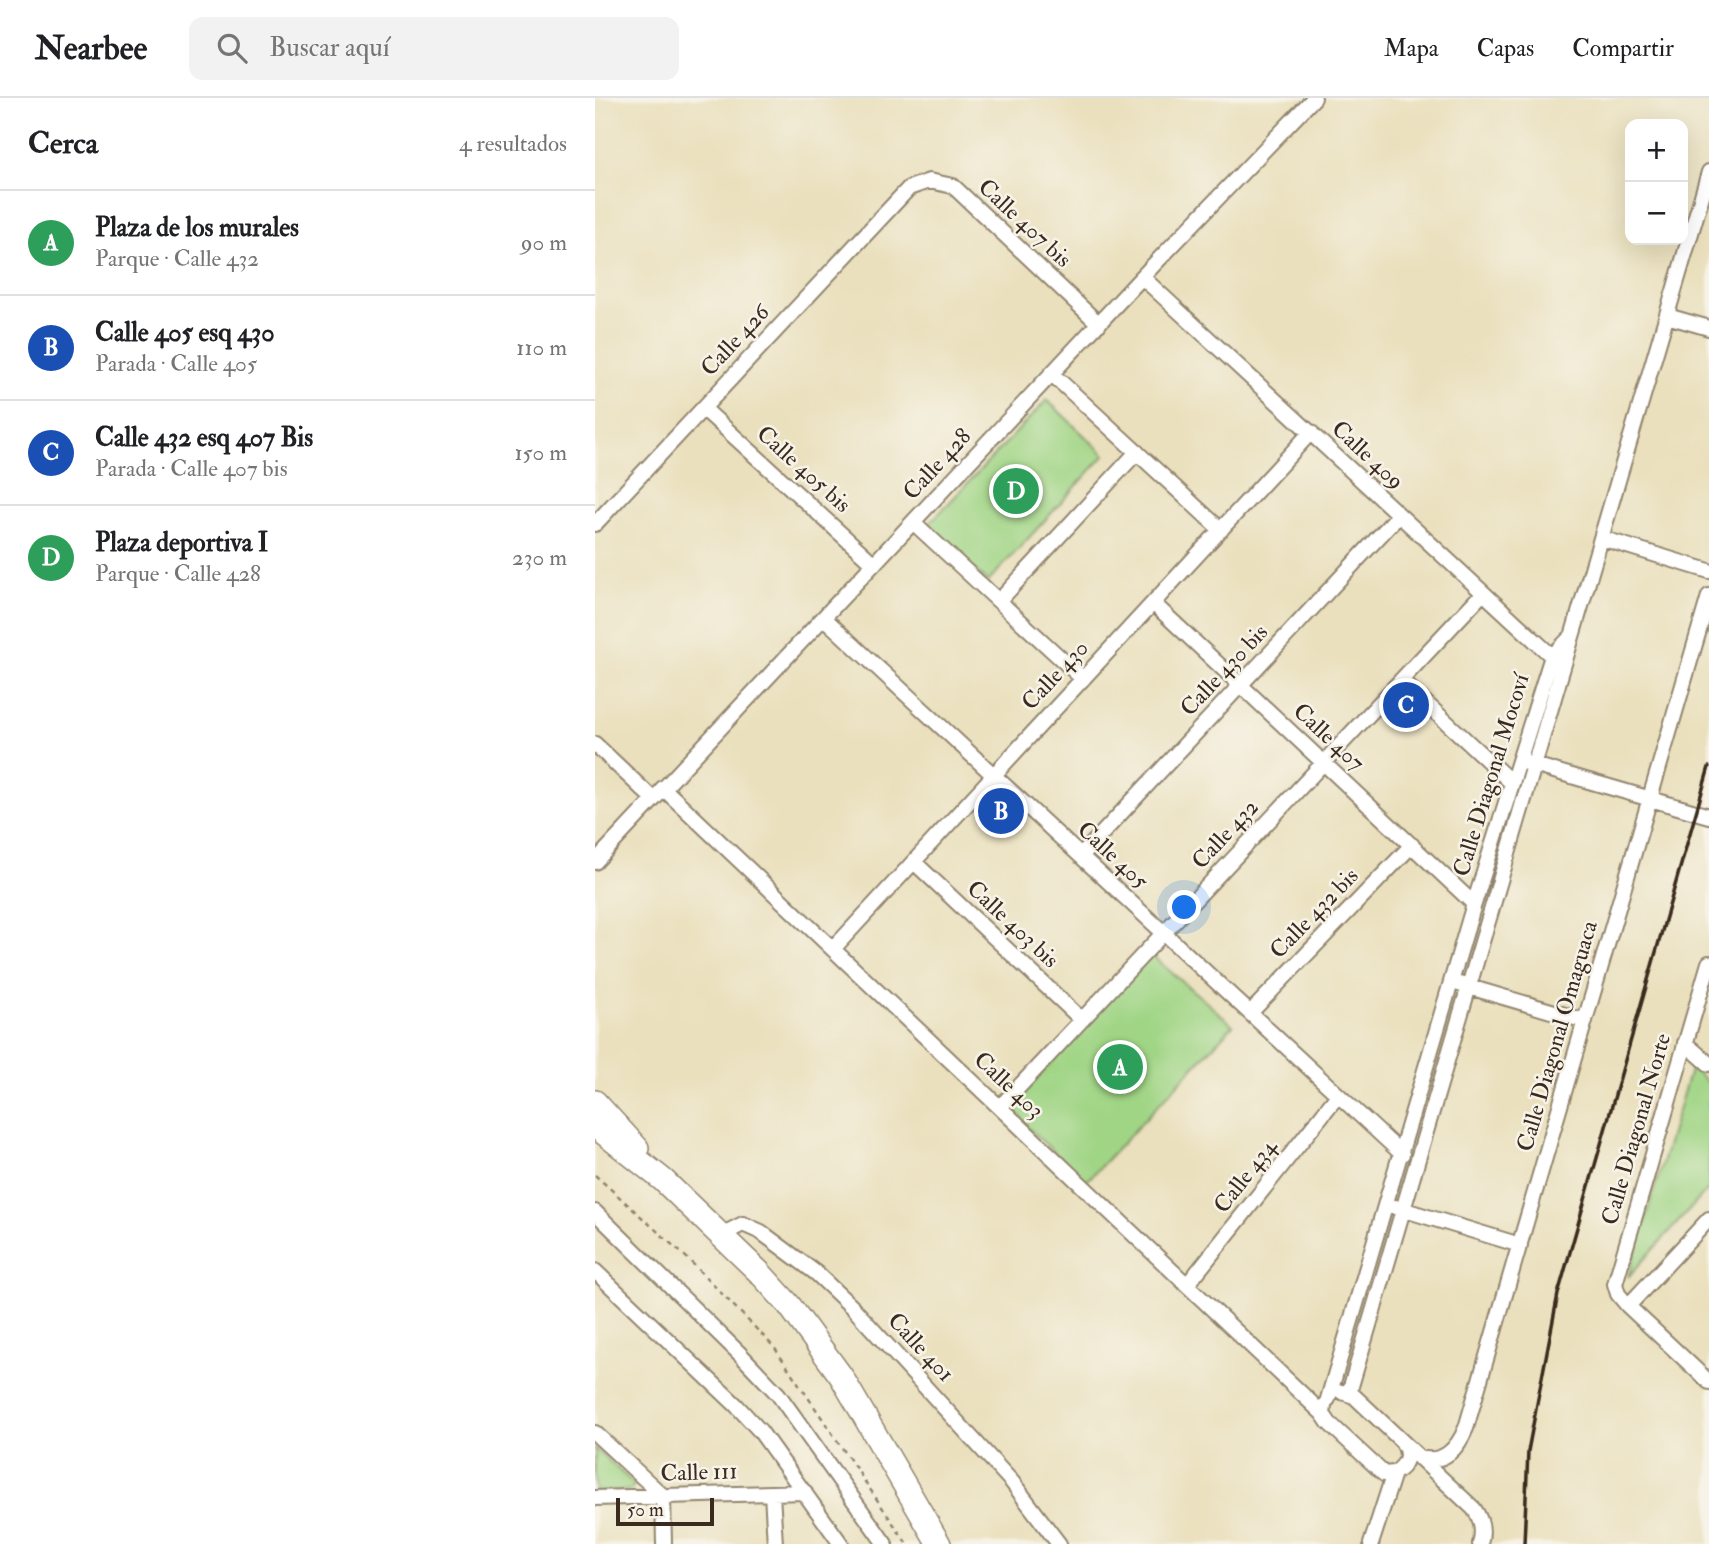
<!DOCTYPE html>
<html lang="es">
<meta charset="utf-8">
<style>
:root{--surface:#fff;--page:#f2f2f2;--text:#202124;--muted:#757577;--line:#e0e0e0;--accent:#1f6fb2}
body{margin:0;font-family:"IM FELL Double Pica",serif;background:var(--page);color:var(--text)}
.controls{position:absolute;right:21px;top:21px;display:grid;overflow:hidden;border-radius:14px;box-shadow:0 7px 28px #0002}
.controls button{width:63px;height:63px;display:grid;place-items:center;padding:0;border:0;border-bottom:2px solid var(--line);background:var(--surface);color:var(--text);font:35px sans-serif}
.scale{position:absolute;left:21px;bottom:18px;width:98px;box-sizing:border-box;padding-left:7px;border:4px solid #3b2a1e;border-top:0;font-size:19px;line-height:24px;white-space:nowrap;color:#3b2a1e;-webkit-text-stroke:5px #f7f3e8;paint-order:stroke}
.you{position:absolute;left:590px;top:810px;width:24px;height:24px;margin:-18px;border:5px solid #fff;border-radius:50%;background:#1a73e8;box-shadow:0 0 0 10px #1a73e833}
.badge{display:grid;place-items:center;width:46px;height:46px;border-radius:50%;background:var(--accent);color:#fff;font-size:23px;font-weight:700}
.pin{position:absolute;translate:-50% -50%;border:4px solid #fff;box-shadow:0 2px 7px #0006}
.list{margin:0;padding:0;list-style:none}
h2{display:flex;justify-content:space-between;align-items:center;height:91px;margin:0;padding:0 28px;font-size:30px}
h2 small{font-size:23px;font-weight:400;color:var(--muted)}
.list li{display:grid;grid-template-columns:46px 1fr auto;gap:21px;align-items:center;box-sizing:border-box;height:105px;padding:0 28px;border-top:2px solid var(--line)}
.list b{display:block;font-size:26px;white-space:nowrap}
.list p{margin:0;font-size:23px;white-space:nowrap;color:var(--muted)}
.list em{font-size:23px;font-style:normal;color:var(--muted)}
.icon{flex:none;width:38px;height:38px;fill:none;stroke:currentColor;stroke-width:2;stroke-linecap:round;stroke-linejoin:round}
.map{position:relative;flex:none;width:1114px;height:1446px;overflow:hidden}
header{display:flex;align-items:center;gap:42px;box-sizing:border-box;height:98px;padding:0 35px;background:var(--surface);border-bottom:2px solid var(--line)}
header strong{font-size:33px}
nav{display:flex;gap:38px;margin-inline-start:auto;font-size:24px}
.search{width:490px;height:63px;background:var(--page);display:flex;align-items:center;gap:18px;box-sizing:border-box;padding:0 24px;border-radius:14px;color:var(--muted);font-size:26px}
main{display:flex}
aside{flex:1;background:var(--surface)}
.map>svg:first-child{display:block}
.green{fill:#a1d586;stroke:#6e8052;stroke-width:2}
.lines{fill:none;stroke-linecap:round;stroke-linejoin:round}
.street-casing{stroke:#92856e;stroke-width:18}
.primary-casing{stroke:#92856e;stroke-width:26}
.path{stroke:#92856e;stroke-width:2.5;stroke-dasharray:5 5;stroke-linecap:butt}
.street{stroke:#fff;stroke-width:14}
.primary{stroke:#fff;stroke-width:23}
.rail{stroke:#3b2a1e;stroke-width:3.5}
.labels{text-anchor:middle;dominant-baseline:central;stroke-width:5;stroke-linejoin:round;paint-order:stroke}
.street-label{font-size:23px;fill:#3b2a1e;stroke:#f7f3e8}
</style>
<header>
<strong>Nearbee</strong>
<div class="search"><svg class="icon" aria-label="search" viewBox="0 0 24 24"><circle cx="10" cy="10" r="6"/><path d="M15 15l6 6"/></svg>Buscar aquí</div>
<nav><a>Mapa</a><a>Capas</a><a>Compartir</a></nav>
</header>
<main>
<aside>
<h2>Cerca<small>4 resultados</small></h2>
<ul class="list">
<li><span class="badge" style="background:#2e9e5b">A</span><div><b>Plaza de los murales</b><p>Parque · Calle 432</p></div><em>90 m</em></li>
<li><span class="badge" style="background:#1a4fb4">B</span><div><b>Calle 405 esq 430</b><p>Parada · Calle 405</p></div><em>110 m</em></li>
<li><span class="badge" style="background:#1a4fb4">C</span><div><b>Calle 432 esq 407 Bis</b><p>Parada · Calle 407 bis</p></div><em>150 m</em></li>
<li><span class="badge" style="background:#2e9e5b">D</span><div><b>Plaza deportiva I</b><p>Parque · Calle 428</p></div><em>230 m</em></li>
</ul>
</aside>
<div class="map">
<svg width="1114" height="1446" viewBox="0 0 1114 1446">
<rect width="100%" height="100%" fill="#f7f3e8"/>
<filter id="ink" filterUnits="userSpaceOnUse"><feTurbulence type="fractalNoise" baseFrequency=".0143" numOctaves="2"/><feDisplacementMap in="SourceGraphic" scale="14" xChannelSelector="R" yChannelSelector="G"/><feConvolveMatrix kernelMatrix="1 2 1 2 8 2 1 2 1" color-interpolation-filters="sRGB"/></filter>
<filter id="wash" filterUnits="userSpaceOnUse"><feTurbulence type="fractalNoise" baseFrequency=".00686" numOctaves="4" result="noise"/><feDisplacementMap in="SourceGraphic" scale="28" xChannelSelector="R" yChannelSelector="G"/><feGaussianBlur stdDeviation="1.57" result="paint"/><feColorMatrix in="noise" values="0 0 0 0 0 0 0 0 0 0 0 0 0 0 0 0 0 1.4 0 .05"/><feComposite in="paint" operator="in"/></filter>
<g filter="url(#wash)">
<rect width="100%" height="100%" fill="#eae0bd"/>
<path class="green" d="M452 302 510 357 393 484 331 429Z
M556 857 638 927 491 1084 413 1011Z
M1096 969 1114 986V1090L1033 1179Z
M0 1350 39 1386 36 1392 0 1394Z"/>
</g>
<g filter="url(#ink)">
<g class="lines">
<defs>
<path id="street" d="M547 179 962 563
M1072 218 1114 230
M457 276 626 432
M108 310 279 466
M318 424 488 581
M0 426 314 90 334 83 358 88 504 226
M1006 440 1114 473
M404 503 542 354
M558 505 879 806
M229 520 807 1056
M806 582 917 685
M0 646 58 701
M932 665 1114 718
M68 690 728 1316
M486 758 804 417
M0 764 547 179 719 0
M319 764 487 922
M238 851 716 334
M1114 865 1020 1186 1023 1196 1033 1208 1114 1284
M864 886 990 923
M655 915 817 747
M1090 945 1114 966
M405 1009 888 495
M800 1109 925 1147
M0 1114 145 1256 183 1296 290 1446
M126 1137 148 1126 166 1134 221 1175 259 1211 417 1384 464 1446
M0 1173 141 1307 165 1333 246 1446
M592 1187 743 997
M1033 1208 1114 1121
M747 1294 759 1298 879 1411C887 1422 889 1433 885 1446
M754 1295 1114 74
M733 1301 879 806 957 558 976 539
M729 1308 728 1316 734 1325 789 1376 799 1375C811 1368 816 1357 808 1345
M0 1335 68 1398 69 1446
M824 1360C848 1366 862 1352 871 1330L1114 498
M177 1395 180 1446
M0 1400 210 1394
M776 1446 799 1375"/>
<path id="primary" d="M0 1004 42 1050
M0 1028 68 1082 165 1175 194 1207 246 1278 344 1446"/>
</defs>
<use href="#street" class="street-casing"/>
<use href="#primary" class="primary-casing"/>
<path class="path" d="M0 1077 92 1160 179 1249 312 1446"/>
<use href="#street" class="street"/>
<use href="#primary" class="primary"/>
<path class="rail" d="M929 1446 933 1353 963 1196 1114 669"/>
</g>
</g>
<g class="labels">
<g class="street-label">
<text transform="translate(430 125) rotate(43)">Calle 407 bis</text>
<text transform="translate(140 242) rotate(-47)">Calle 426</text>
<text transform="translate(773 357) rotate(43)">Calle 409</text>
<text transform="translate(342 366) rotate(-47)">Calle 428</text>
<text transform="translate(209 371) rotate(42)">Calle 405 bis</text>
<text transform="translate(629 572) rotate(-47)">Calle 430 bis</text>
<text transform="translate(460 577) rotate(-47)">Calle 430</text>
<text transform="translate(734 639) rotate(43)">Calle 407</text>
<text transform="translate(896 677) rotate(-73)">Calle Diagonal Mocoví</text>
<text transform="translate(630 736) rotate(-47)">Calle 432</text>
<text transform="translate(518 757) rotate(43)">Calle 405</text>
<text transform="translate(719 815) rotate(-46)">Calle 432 bis</text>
<text transform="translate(418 826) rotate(43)">Calle 403 bis</text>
<text transform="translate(962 938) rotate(-74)">Calle Diagonal Omaguaca</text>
<text transform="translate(414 987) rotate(43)">Calle 403</text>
<text transform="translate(1041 1031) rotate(-74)">Calle Diagonal Norte</text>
<text transform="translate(650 1078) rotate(-52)">Calle 434</text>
<text transform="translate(326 1249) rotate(47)">Calle 401</text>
<text transform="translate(104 1374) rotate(-2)">Calle 111</text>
</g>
</g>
</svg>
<div class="controls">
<button>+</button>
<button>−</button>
</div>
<div class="scale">50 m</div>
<div class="you"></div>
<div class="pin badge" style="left:525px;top:969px;background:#2e9e5b">A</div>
<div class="pin badge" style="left:406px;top:713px;background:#1a4fb4">B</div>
<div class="pin badge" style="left:811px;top:607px;background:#1a4fb4">C</div>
<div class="pin badge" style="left:421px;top:393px;background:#2e9e5b">D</div>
</div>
</main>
